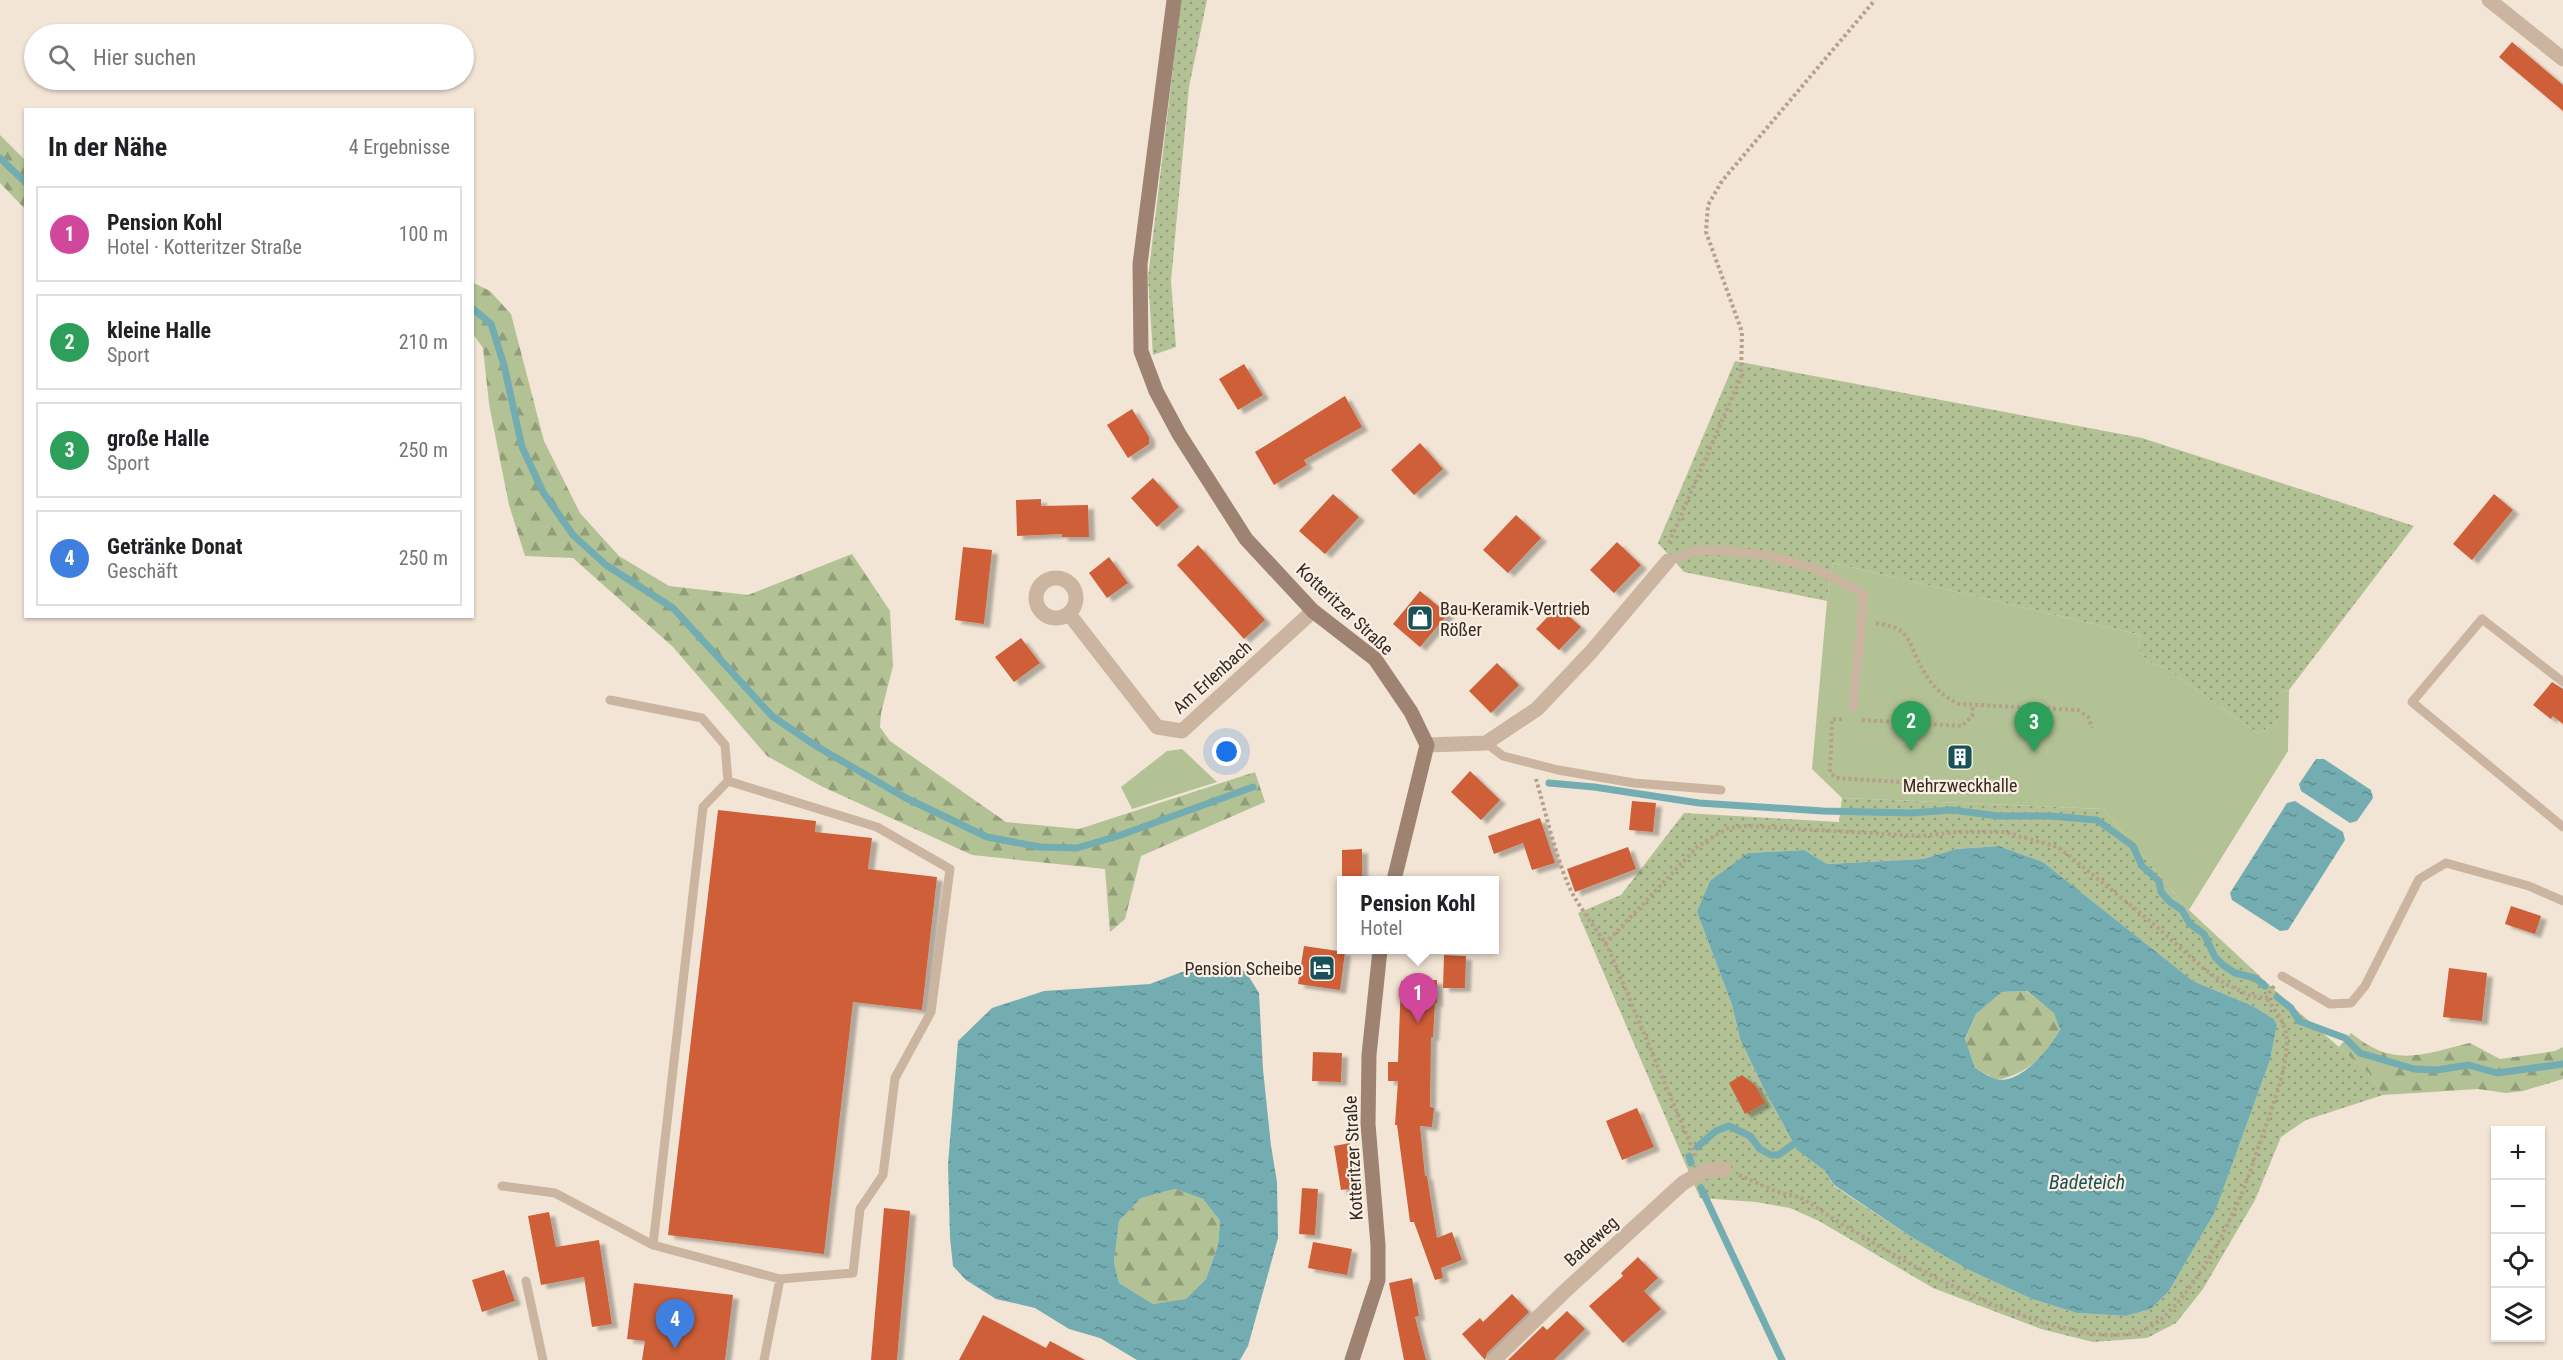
<!DOCTYPE html>
<html lang="de">
<meta charset="utf-8">
<style>
:root{--surface:#fff;--page:#f6f6f6;--text:#202124;--muted:#757577;--line:#e0e0e0;--accent:#d93025}
body{margin:0;font-family:"Roboto Condensed",sans-serif;background:var(--page);color:var(--text)}
.controls{position:absolute;right:18px;bottom:18px;display:grid;overflow:hidden;border-radius:0px;box-shadow:0 2px 4px #0004}
.controls button{width:54px;height:54px;display:grid;place-items:center;padding:0;border:0;border-bottom:2px solid var(--line);background:var(--surface);color:var(--text);font:30px sans-serif}
.you{position:absolute;left:1227px;top:752px;width:21px;height:21px;margin:-15px;border:4px solid #fff;border-radius:50%;background:#1a73e8;box-shadow:0 0 0 9px #1a73e833}
.badge{display:grid;place-items:center;width:39px;height:39px;border-radius:50%;background:var(--accent);color:#fff;font-size:20px;font-weight:700}
.pin{position:absolute;translate:-50% -50px;filter:drop-shadow(0 2px 3px #0008)}
.pin::after{content:'';position:absolute;top:32px;width:21px;height:18px;background:inherit;clip-path:polygon(0 0,100% 0,50% 100%)}
.popup{position:absolute;left:1337px;top:876px;width:162px;height:78px;box-sizing:border-box;display:grid;place-content:center;border-radius:0px;background:var(--surface);filter:drop-shadow(0 2px 4px #0005);font-size:20px;white-space:nowrap;color:var(--muted)}
.popup b{font-size:22px;color:var(--text)}
.popup::after{content:'';position:absolute;left:50%;top:100%;margin-left:-12px;border:12px solid transparent;border-top-color:var(--surface)}
.list{margin:0;padding:0;list-style:none}
h2{display:flex;justify-content:space-between;align-items:center;height:78px;margin:0;padding:0 24px;font-size:26px}
h2 small{font-size:20px;font-weight:400;color:var(--muted)}
.list li{display:grid;grid-template-columns:39px 1fr auto;gap:18px;align-items:center;box-sizing:border-box;height:96px;margin:0 12px 12px;padding:0 12px;border:2px solid var(--line);border-radius:0px}
.list b{display:block;font-size:22px;white-space:nowrap}
.list p{margin:0;font-size:20px;white-space:nowrap;color:var(--muted)}
.list em{font-size:20px;font-style:normal;color:var(--muted)}
.icon{flex:none;width:33px;height:33px;fill:none;stroke:currentColor;stroke-width:2;stroke-linecap:round;stroke-linejoin:round}
.map{position:relative;flex:none;width:2563px;height:1360px;overflow:hidden}
.search{position:absolute;background:var(--surface);box-shadow:0 2px 4px #0004;left:24px;top:24px;width:450px;height:66px;display:flex;align-items:center;gap:15px;box-sizing:border-box;padding:0 21px;border-radius:33px;color:var(--muted);font-size:22px}
.panel{position:absolute;background:var(--surface);box-shadow:0 2px 4px #0004;left:24px;top:108px;width:450px;height:510px;border-radius:0px}
.map>svg:first-child{display:block}
.grass{fill:url(#grass-dots);fill-rule:evenodd}
.forest{fill:url(#forest-firs)}
.park{fill:#b2c295}
.water{fill:url(#water-ripples);fill-rule:evenodd}
.lines{fill:none;stroke-linecap:round;stroke-linejoin:round}
.stream{stroke:#73adb1;stroke-width:7}
.building{fill:#ce5f37;filter:url(#shadow)}
.path{stroke:#b69f8b;stroke-width:4;stroke-dasharray:3 3;stroke-linecap:butt}
.lane{stroke:#cbb5a1;stroke-width:9}
.street{stroke:#cbb5a1;stroke-width:15}
.secondary{stroke:#9e8372;stroke-width:15}
.labels{text-anchor:middle;dominant-baseline:central;stroke-width:4.5;stroke-linejoin:round;paint-order:stroke}
.poi-label{font-size:18px;fill:#342a24;stroke:#faefe2;text-anchor:start}
.street-label{font-size:18px;fill:#342a24;stroke:#faefe2}
.water-label{font-size:20px;font-style:italic;fill:#185258;stroke:#faefe2}
</style>
<div class="map">
<svg width="2563" height="1360" viewBox="0 0 2563 1360">
<defs>
<pattern id="grass-dots" width="8" height="8" patternUnits="userSpaceOnUse" patternTransform="scale(1.5)"><rect width="8" height="8" fill="#b2c295"/><path d="M2 2h.1M6 6h.1" fill="none" stroke="#929e79" stroke-width="1.8" stroke-linecap="round"/></pattern>
<pattern id="forest-firs" width="22" height="20" patternUnits="userSpaceOnUse" patternTransform="scale(1.5)"><rect width="22" height="20" fill="#b2c295"/><path d="M5 1l3.5 6h-7zM16 11l3.5 6h-7z" fill="#929e79"/></pattern>
<pattern id="water-ripples" width="26" height="14" patternUnits="userSpaceOnUse" patternTransform="scale(1.5)"><rect width="26" height="14" fill="#73adb1"/><path d="M2 4q2-2 4 0t4 0M15 11q2-2 4 0t4 0" fill="none" stroke="#5f8d90"/></pattern>
<filter id="shadow"><feDropShadow dx="6" dy="4" stdDeviation="1.5" flood-color="#0004"/></filter>
</defs>
<rect width="100%" height="100%" fill="#f2e5d5"/>
<path class="grass" d="M1181 0H1207L1189 87 1171 281 1176 347 1153 355 1148 278Z
M1735 361 2142 438 2414 526 2289 690 2279 693V719L2259 734 2164 667 2148 662 2138 649 2141 635 1833 563 1827 601 1684 572 1658 543Z
M1842 798 2103 809 2189 910 2294 1008 2369 1073 2383 1095 2306 1120 2281 1137 2255 1200 2203 1289 2176 1323 2147 1338 2093 1342 2041 1329 1933 1288 1819 1221 1790 1208 1756 1202 1700 1198 1578 913 1621 895 1684 813 1839 822ZM1999 846 2043 862 2193 981 2253 1006 2274 1019 2277 1025 2270 1060 2215 1212 2169 1291 2151 1309 2126 1316 2077 1313 2032 1299 1969 1270 1913 1238 1834 1186 1825 1171 1797 1150 1763 1087 1740 1039 1732 1005 1697 912 1748 853 1804 850 1827 864 1923 859 1956 849Z"/>
<path class="forest" d="M0 135 25 160V209L0 183Z
M472 282 490 291 511 314 544 441 580 513 619 556 669 586 748 595 852 554 890 611 893 666 881 713 880 727 890 741 1006 822 1079 829 1255 772 1265 802 1141 856 1125 919 1110 932 1105 869 972 855 821 786 767 756 673 647 573 558 525 556 509 505 489 404 483 348 473 334Z
M2026 991 2055 1013 2060 1028C2049 1055 2025 1075 1997 1080L1975 1068 1965 1040 1976 1014 2002 992Z
M2351 1033C2394 1068 2420 1055 2470 1043L2500 1059 2555 1051 2563 1047V1079L2523 1091 2506 1093 2478 1089 2383 1095 2369 1073 2339 1047Z
M1175 1189 1203 1199 1220 1221 1218 1245 1206 1279 1186 1300 1153 1304 1119 1283 1114 1262 1119 1221 1141 1198Z"/>
<path class="park" d="M1833 563 2141 635 2138 649 2148 662 2164 667 2259 734 2279 719V693L2289 690 2288 751 2189 910 2103 809 1842 798 1812 769 1827 601Z
M1182 749 1217 782 1132 809 1121 787 1167 751Z"/>
<path class="water" d="M2316 759H2324L2371 790 2373 798 2357 821 2350 823 2301 791 2299 784Z
M2295 801 2343 832 2345 840 2288 930 2280 931 2232 900 2230 893 2287 803Z
M1999 846 2043 862 2193 981 2253 1006 2274 1019 2277 1025 2270 1060 2215 1212 2169 1291 2151 1309 2126 1316 2077 1313 2032 1299 1969 1270 1913 1238 1834 1185 1825 1171 1797 1150 1763 1087 1740 1039 1732 1005 1697 912 1710 881 1748 853 1804 850 1827 864 1923 859 1956 849ZM2027 991 2054 1013 2060 1029C2052 1047 2019 1086 1996 1079 1989 1077 1981 1071 1975 1068L1965 1039 1976 1014 2002 992Z
M1226 962 1246 972 1259 993 1263 1069 1271 1146 1277 1182 1278 1238 1248 1346 1240 1360H1137L1100 1338 1069 1329 1035 1308 996 1299 966 1280 953 1266 950 1238 948 1164 958 1041 992 1008 1044 991 1150 984 1198 966ZM1175 1189 1203 1199 1220 1221 1218 1245 1206 1279 1186 1299 1153 1304 1119 1283 1114 1262 1119 1221 1141 1198Z"/>
<g class="lines">
<path class="stream" d="M0 158 26 183
M472 308 491 324 504 365 522 447 543 492 573 535 606 565 673 608 772 716 816 746 904 797 987 837 1040 847 1077 848 1118 836 1253 787
M1549 783 1594 787 1699 803 1823 811 1911 813 1952 810 1998 816H2050L2097 820 2133 846 2142 866 2159 881 2161 892 2170 902 2182 910 2190 924 2204 934 2215 957 2223 965 2235 973 2255 978 2265 986
M2277 997 2291 1008 2299 1021 2345 1038 2360 1053 2414 1069 2436 1070 2469 1065 2497 1073 2563 1064
M1697 1147 1716 1131 1729 1126 1750 1136 1760 1149 1771 1155H1778L1794 1144
M1689 1156 1691 1163
M1701 1188 1782 1360"/>
</g>
<path class="building" d="M2512 42 2563 85V111L2499 57Z
M1244 364 1263 395 1238 410 1219 379Z
M1345 396 1362 427 1304 460 1307 465 1274 485 1255 452Z
M1132 409 1149 437V444L1128 458 1107 425Z
M1420 443 1443 469 1414 495 1391 470Z
M1153 478 1179 507 1157 527 1131 498Z
M1333 494 1359 517 1325 554 1299 531Z
M2494 494 2513 510 2472 560 2453 544Z
M1041 499V506L1088 505 1089 537H1062V534L1017 536 1016 500Z
M1516 515 1541 538 1508 573 1483 550Z
M1617 542 1641 565 1614 593 1590 570Z
M1198 545 1265 620 1244 639 1177 565Z
M963 547 992 550 984 624 955 620Z
M1109 557 1128 583 1107 598 1089 573Z
M1420 591 1448 614 1420 647 1393 624Z
M1558 606 1581 627 1559 650 1536 629Z
M1021 638 1040 663 1014 682 995 657Z
M1497 663 1519 685 1491 713 1469 691Z
M2552 682 2563 689V724L2553 716 2551 719 2533 705Z
M1470 771 1500 800 1481 820 1451 792Z
M1632 801 1656 803 1653 832 1629 830Z
M718 810 816 821 815 832 872 838 868 869 937 877 922 1010 853 1002 824 1254 668 1235Z
M1540 818 1555 863 1532 870 1523 843 1494 854 1488 836Z
M1628 847 1636 869 1575 892 1567 869Z
M1362 849V880H1342V850Z
M2511 906 2541 916 2535 934 2505 924Z
M1304 946 1345 952 1340 990 1298 984Z
M1444 955 1466 956 1465 988H1443Z
M2449 968 2487 973 2482 1021 2443 1017Z
M1437 980V1003H1435L1433 1037H1431L1430 1107 1434 1108 1432 1127 1420 1126 1425 1176H1427L1437 1238 1452 1232 1462 1260 1441 1268 1443 1278 1435 1280 1414 1222H1410L1397 1125H1395L1398 1081H1388V1062H1398L1401 981Z
M1313 1052 1342 1053 1341 1082 1312 1081Z
M1742 1075 1755 1085 1765 1103 1745 1114 1729 1083Z
M1637 1108 1654 1147 1622 1160 1606 1121Z
M1350 1143 1357 1188 1341 1190 1334 1146Z
M1302 1188 1318 1189 1315 1235 1299 1234Z
M884 1208 910 1211 897 1360H871Z
M549 1212 556 1247 599 1240 612 1324 592 1327 584 1277 541 1285 528 1216Z
M1313 1242 1352 1249 1347 1275 1308 1268Z
M1638 1257 1658 1278 1644 1291 1661 1309 1623 1343 1589 1306 1623 1276 1621 1273Z
M504 1270 515 1301 482 1312 472 1280Z
M1412 1278 1419 1316 1415 1317 1426 1360H1404L1389 1283Z
M634 1283 733 1295 725 1360H642L645 1341 627 1339Z
M1512 1294 1529 1312 1487 1353 1485 1360 1462 1334 1480 1318 1483 1322Z
M1567 1311 1585 1329 1554 1360H1508L1543 1326 1547 1330Z
M983 1315 1046 1348 1050 1341 1085 1360H959Z"/>
<g class="lines">
<path class="path" d="M1669 543 1741 377 1742 332 1706 232 1708 205 1722 181 1875 0
M1876 623C1885 625 1895 626 1902 632 1908 637 1911 645 1914 652 1925 676 1935 693 1959 704L2078 710 2088 717 2092 728
M1842 719H1832L1830 772 1836 778 1919 783
M1862 720 1962 726 1972 716 1973 705
M1536 779C1546 813 1558 869 1575 898 1586 917 1600 933 1610 952L1696 1158
M1605 944 1698 846 1728 828 1747 826 1920 836 1957 832H2004L2058 847 2149 920 2203 968 2224 983 2251 996 2266 998 2274 986
M1739 1175C1753 1181 1767 1188 1781 1193 1788 1195 1796 1195 1803 1199 1817 1207 1830 1217 1845 1226 1915 1268 1989 1311 2070 1329 2092 1334 2116 1338 2138 1332 2186 1319 2241 1205 2254 1160 2264 1128 2292 1064 2286 1033 2283 1020 2274 1008 2266 998"/>
<path class="lane" d="M1668 561 1691 552 1714 550 1765 555 1814 568 1864 594 1853 709
M2563 682 2482 619 2412 702 2563 827
M610 700 702 718 725 745 728 781
M1486 743 1503 756 1558 770 1634 783 1721 790
M728 781 877 827 950 869 931 1012 895 1078 883 1175 860 1209 853 1273 780 1279 653 1245 703 807Z
M2282 976 2330 1004 2351 1003 2365 986 2419 879 2446 863 2529 886 2563 901
M502 1186 555 1193 653 1245
M526 1281 543 1360
M764 1360 780 1279"/>
<path class="street" d="M2489 0 2563 59
M1036 598a20 20 0 1 1 40 0a20 20 0 1 1-40 0Z
M1069 614 1157 727 1182 731 1313 611
M1427 745 1486 743 1537 709 1591 652 1668 561
M1494 1360 1564 1292 1683 1183 1702 1172 1724 1169"/>
<path class="secondary" d="M1174 0 1140 264 1141 351 1156 391 1179 434 1246 539 1313 611 1375 659 1411 712 1427 745 1394 880
M1352 1360 1378 1280V1245L1368 1124 1369 1055 1380 950"/>
</g>
<defs>
<symbol id="shop-square" viewBox="-11 -11 22 22"><rect x="-9" y="-9" width="18" height="18" rx="4" fill="#185258" stroke="#faefe2"/><path d="M-5-2.5h2.3a2.7 3.5 0 0 1 5.4 0H5L5.5 6h-11ZM-1.5-2.5h3a1.5 2.3 0 0 0-3 0Z" fill="#fff"/></symbol>
<symbol id="building-square" viewBox="-11 -11 22 22"><rect x="-9" y="-9" width="18" height="18" rx="4" fill="#185258" stroke="#faefe2"/><path d="M-4-6H4V6H1V3H-1V6H-4ZM-2.5-4.3h1.7v1.8h-1.7ZM.8-4.3h1.7v1.8H.8ZM-2.5-1h1.7V.8h-1.7ZM.8-1h1.7V.8H.8Z" fill="#fff"/></symbol>
<symbol id="hotel-square" viewBox="-11 -11 22 22"><rect x="-9" y="-9" width="18" height="18" rx="4" fill="#185258" stroke="#faefe2"/><path d="M-6-4.5h1.5V1H6V5H4.5V3h-9V5H-6ZM-4 0a1.8 1.8 0 1 1 3.6 0ZM.5 0V-2.5h3Q6-2.5 6 0Z" fill="#fff"/></symbol>
</defs>
<g fill-rule="evenodd">
<use href="#shop-square" x="1405" y="603" width="30" height="30"/>
<use href="#building-square" x="1945" y="742" width="30" height="30"/>
<use href="#hotel-square" x="1307" y="953" width="30" height="30"/>
</g>
<g class="labels">
<g class="poi-label">
<text x="1440" y="608">Bau-Keramik-Vertrieb<tspan x="1440" dy="21">Rößer</tspan></text>
<text x="1960" y="785" text-anchor="middle">Mehrzweckhalle</text>
<text x="1302" y="968" text-anchor="end">Pension Scheibe</text>
</g>
<g class="street-label">
<text transform="translate(1345 609) rotate(43)">Kotteritzer Straße</text>
<text transform="translate(1212 677) rotate(-42)">Am Erlenbach</text>
<text transform="translate(1353 1158) rotate(-93)">Kotteritzer Straße</text>
<text transform="translate(1591 1241) rotate(-42)">Badeweg</text>
</g>
<g class="water-label">
<text x="2087" y="1182">Badeteich</text>
</g>
</g>
</svg>
<div class="controls">
<button>+</button>
<button>−</button>
<button><svg class="icon" aria-label="locate" viewBox="0 0 24 24"><circle cx="12" cy="12" r="6"/><path d="M12 2v4M12 18v4M2 12h4M18 12h4"/></svg></button>
<button><svg class="icon" aria-label="layers" viewBox="0 0 24 24"><path d="M12 4l9 5-9 5-9-5zM3 14l9 5 9-5"/></svg></button>
</div>
<div class="you"></div>
<div class="pin badge" style="left:1418px;top:1023px;background:#d1479c">1</div>
<div class="popup"><b>Pension Kohl</b>Hotel</div>
<div class="pin badge" style="left:1911px;top:751px;background:#2e9e5b">2</div>
<div class="pin badge" style="left:2034px;top:752px;background:#2e9e5b">3</div>
<div class="pin badge" style="left:675px;top:1349px;background:#3f7fe0">4</div>
<div class="search"><svg class="icon" aria-label="search" viewBox="0 0 24 24"><circle cx="10" cy="10" r="6"/><path d="M15 15l6 6"/></svg>Hier suchen</div>
<section class="panel">
<h2>In der Nähe<small>4 Ergebnisse</small></h2>
<ul class="list">
<li><span class="badge" style="background:#d1479c">1</span><div><b>Pension Kohl</b><p>Hotel · Kotteritzer Straße</p></div><em>100 m</em></li>
<li><span class="badge" style="background:#2e9e5b">2</span><div><b>kleine Halle</b><p>Sport</p></div><em>210 m</em></li>
<li><span class="badge" style="background:#2e9e5b">3</span><div><b>große Halle</b><p>Sport</p></div><em>250 m</em></li>
<li><span class="badge" style="background:#3f7fe0">4</span><div><b>Getränke Donat</b><p>Geschäft</p></div><em>250 m</em></li>
</ul>
</section>
</div>
